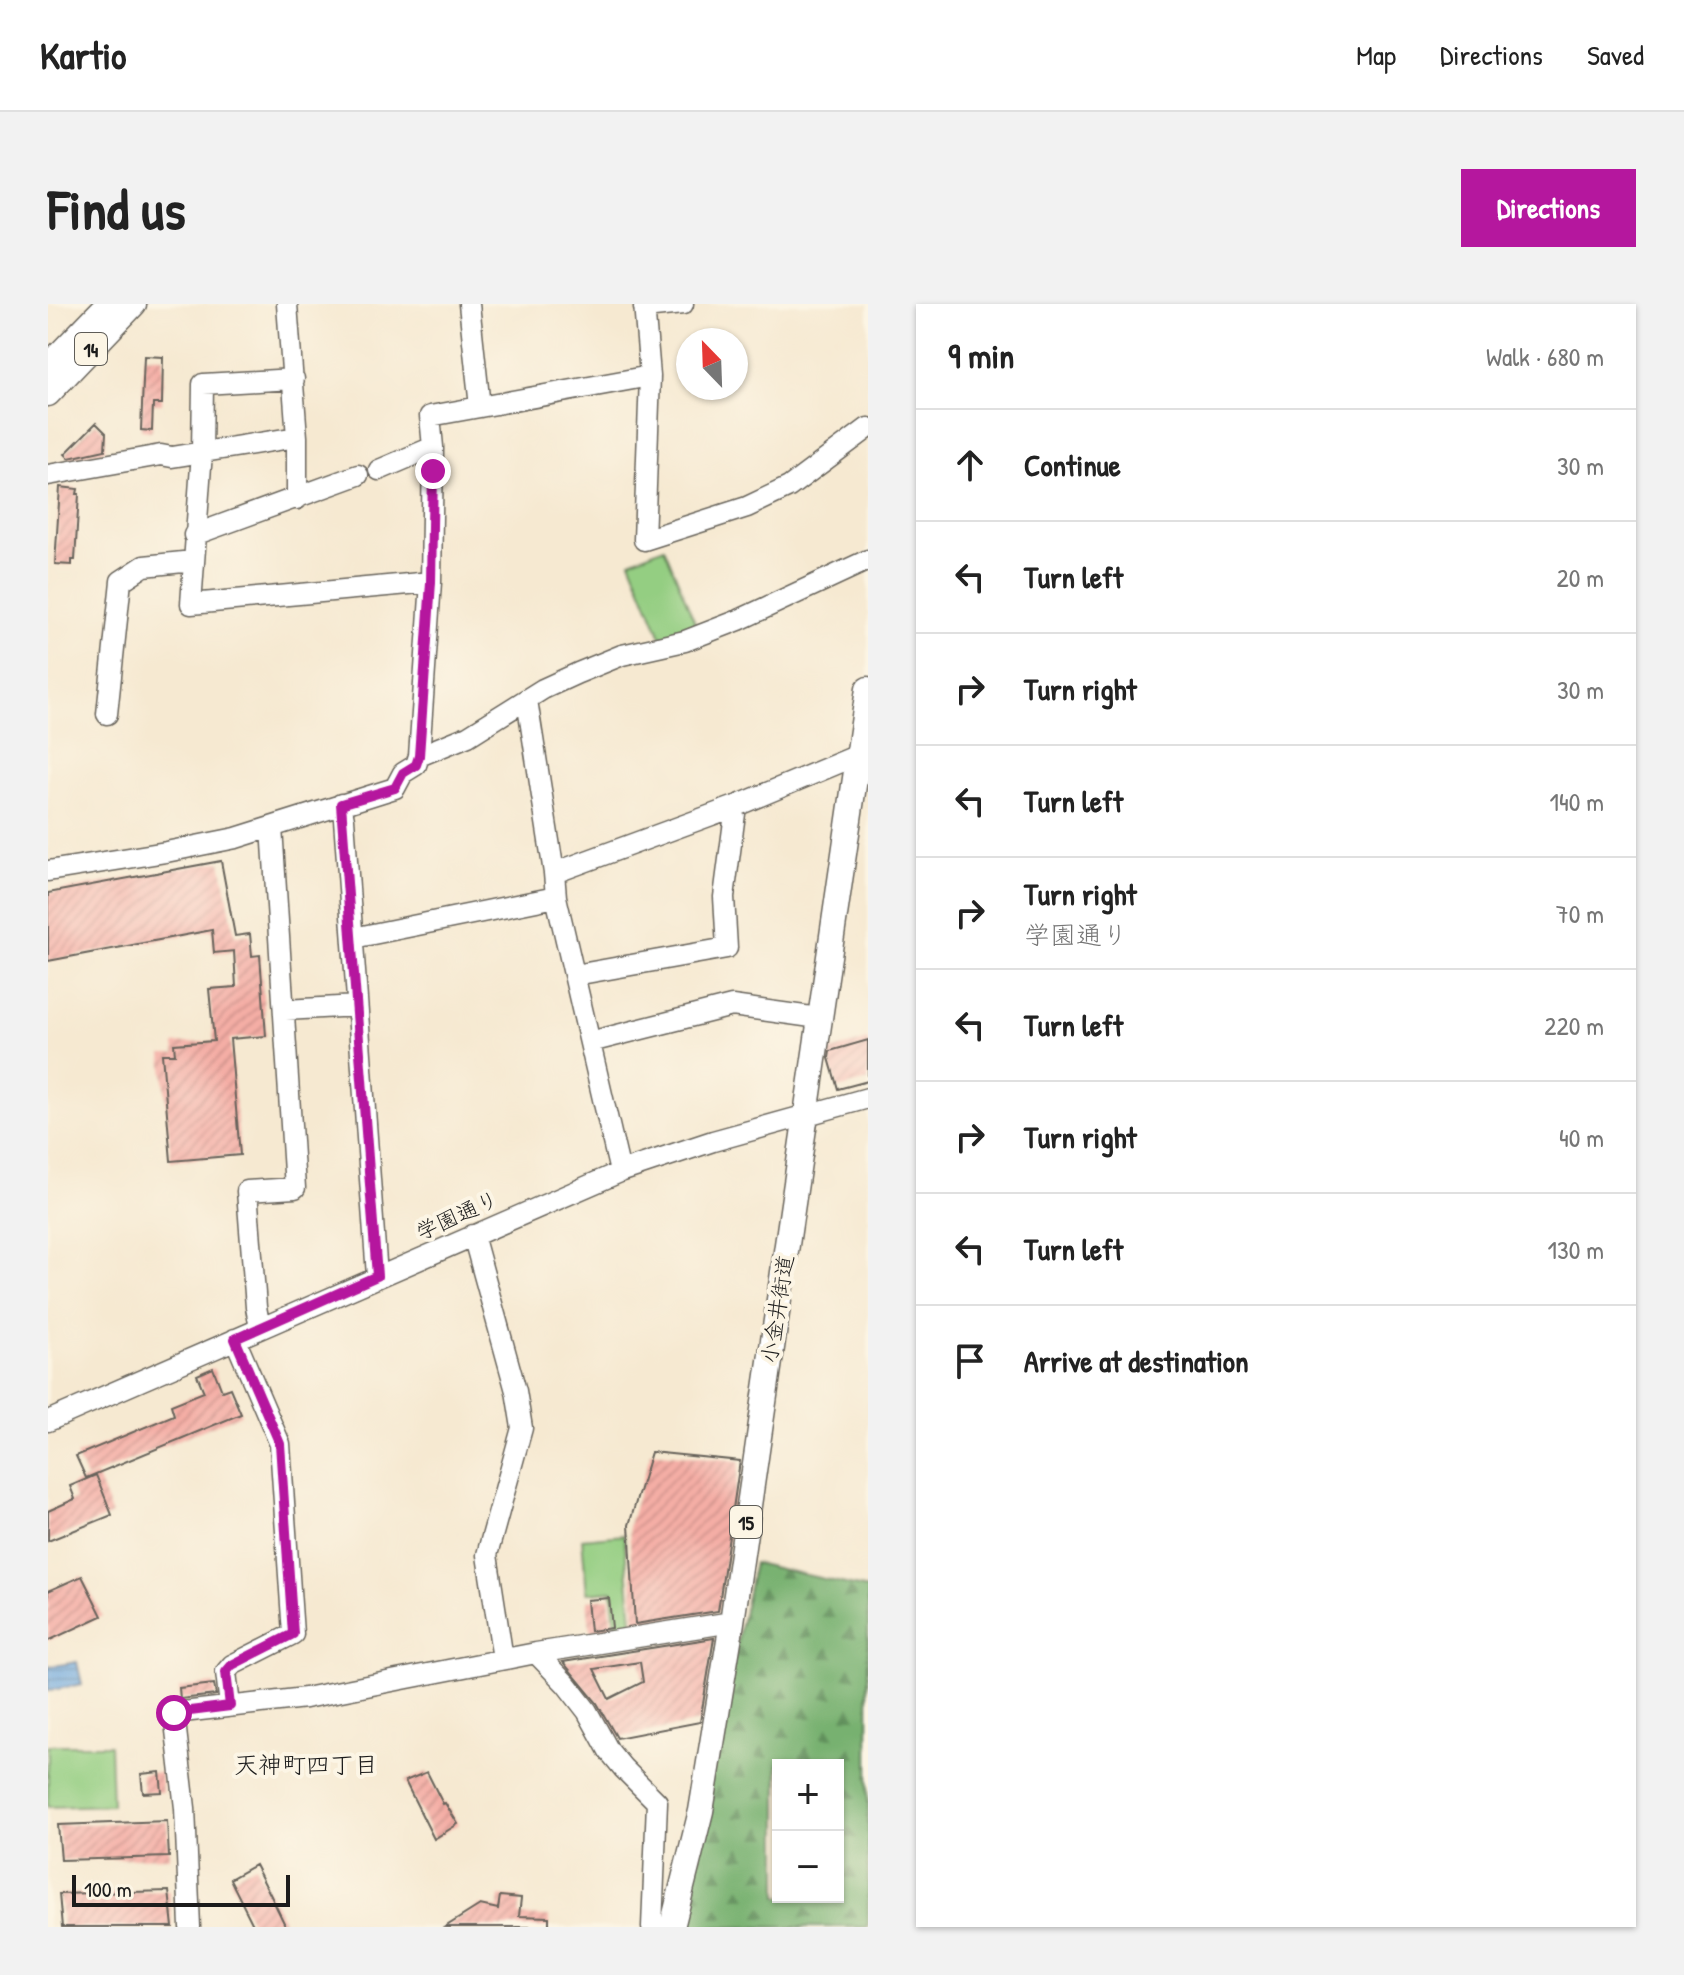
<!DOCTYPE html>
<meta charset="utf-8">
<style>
:root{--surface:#fff;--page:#f2f2f2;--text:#222;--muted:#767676;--line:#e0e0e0;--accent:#b5179e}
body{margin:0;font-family:"Patrick Hand","Klee One",sans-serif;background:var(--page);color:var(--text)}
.controls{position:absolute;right:24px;bottom:24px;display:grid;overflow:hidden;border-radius:0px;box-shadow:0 2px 6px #0004}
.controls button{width:72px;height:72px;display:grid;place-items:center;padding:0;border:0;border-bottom:2px solid var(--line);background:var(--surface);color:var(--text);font:40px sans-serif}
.compass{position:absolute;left:628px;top:24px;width:72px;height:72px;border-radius:50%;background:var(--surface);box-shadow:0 2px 6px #0004;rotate:337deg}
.scale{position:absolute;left:24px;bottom:20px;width:218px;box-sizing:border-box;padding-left:8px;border:4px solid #1c1c1c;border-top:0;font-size:22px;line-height:28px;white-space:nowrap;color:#1c1c1c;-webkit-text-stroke:6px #fcf5e5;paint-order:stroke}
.stop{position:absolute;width:24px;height:24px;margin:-18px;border:6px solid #b5179e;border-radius:50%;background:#fff}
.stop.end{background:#b5179e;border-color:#fff;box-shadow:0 2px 8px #0008}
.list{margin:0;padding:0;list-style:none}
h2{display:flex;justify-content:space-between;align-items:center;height:104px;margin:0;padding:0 32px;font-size:34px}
h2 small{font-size:26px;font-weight:400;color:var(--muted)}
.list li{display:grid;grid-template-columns:52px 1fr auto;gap:24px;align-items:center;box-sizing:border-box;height:112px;padding:0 32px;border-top:2px solid var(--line)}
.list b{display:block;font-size:30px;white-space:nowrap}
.list p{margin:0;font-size:26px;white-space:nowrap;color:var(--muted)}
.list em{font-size:26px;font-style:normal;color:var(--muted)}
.icon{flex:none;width:44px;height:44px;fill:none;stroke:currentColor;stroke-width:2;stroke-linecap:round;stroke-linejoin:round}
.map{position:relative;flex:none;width:820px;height:1623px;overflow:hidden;border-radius:0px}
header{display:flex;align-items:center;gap:48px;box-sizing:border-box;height:112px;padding:0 40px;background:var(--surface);border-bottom:2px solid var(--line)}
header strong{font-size:38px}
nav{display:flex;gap:44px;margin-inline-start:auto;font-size:28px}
.intro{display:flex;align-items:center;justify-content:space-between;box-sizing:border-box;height:192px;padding:0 48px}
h1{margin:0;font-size:56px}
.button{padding:20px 36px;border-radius:0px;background:var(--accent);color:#fff;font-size:28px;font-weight:700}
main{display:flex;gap:48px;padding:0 48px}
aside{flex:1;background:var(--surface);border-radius:0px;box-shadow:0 2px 6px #0004}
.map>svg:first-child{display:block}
.green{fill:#94ce82;stroke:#58754f;stroke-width:2}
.forest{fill:url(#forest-firs);stroke:#4a6646;stroke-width:2;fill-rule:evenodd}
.water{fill:url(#water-rules);stroke:#45627d;stroke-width:2}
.building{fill:url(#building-hatch);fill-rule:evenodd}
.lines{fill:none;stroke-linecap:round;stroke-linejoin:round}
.minor-casing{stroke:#68645b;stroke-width:23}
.major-casing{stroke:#68645b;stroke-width:27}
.minor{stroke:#fff;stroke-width:20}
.major{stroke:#fff;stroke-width:24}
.route{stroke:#b5179e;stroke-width:10}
.labels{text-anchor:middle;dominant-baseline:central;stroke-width:8;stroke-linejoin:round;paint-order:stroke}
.shield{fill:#fcf5e5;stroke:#5f5d58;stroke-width:2}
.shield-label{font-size:20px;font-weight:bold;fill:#1c1c1c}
.street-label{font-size:22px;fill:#1c1c1c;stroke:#fcf5e5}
.neighbourhood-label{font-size:24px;fill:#1c1c1c;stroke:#fcf5e5}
</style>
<header>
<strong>Kartio</strong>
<nav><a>Map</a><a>Directions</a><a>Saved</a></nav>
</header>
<div class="intro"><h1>Find us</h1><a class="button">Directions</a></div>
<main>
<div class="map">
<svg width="820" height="1623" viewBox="0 0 820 1623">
<defs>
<pattern id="forest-firs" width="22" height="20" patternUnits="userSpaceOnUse" patternTransform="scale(2)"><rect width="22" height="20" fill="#77b170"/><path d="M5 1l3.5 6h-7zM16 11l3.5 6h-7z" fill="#618f5b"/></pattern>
<pattern id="water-rules" width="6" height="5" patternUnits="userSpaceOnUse" patternTransform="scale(2)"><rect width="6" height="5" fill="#6ea8de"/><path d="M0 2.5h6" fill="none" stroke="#5a88b3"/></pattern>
<pattern id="building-hatch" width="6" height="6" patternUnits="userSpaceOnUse" patternTransform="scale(2)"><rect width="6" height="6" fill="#f4ada5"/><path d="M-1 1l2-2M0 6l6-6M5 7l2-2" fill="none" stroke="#d1948d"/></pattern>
</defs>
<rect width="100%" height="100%" fill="#fcf5e5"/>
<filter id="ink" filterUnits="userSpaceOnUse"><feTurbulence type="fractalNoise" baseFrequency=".0125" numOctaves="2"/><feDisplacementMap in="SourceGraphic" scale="16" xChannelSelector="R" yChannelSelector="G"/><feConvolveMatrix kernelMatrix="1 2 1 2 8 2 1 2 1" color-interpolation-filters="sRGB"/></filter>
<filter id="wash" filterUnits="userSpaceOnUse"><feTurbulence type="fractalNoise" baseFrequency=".006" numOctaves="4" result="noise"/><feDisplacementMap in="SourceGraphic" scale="32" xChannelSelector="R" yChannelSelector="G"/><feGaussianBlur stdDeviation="1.8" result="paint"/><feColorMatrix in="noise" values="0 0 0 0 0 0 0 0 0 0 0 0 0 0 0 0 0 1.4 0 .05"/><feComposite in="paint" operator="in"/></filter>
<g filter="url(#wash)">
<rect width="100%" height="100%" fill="#f6e9d1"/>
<path class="green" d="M616 243 648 321 614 335 582 257Z
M576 1231 585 1328 568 1330 564 1287 539 1289 534 1235Z
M0 1441H62L64 1501 0 1503Z"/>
<path class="forest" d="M706 1259 820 1285V1623H629ZM730 1461H790V1593H730Z"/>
<path class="water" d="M29 1358 34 1380 0 1387V1363Z"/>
<g id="blocks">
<path class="building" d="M96 52 115 53 114 100H105L104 127 93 126Z
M48 119 58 129 57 146 21 154 17 150Z
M12 183 30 185 29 190H31L27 256H24V261L7 260Z
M173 557 187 632 202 630 204 652 212 651 218 732 182 735 192 851 123 857 114 750H127L126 740 166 737 161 685 188 683 186 647 166 649 164 626 0 657V589Z
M820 736V777L790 785 781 754 782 747Z
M165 1064 174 1087 182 1084 193 1110 38 1174 28 1152 126 1111 123 1101 156 1088 149 1071Z
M603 1148 692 1157 670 1307 587 1320 581 1221Z
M48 1171 64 1211 0 1237V1207L27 1195 22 1182Z
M34 1272 54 1312 0 1337V1287Z
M561 1294 564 1324 542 1327 539 1296Z
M666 1334 652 1418 569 1434 549 1399 515 1358ZM592 1358 595 1378 561 1395 546 1365Z
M166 1380 168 1391 132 1395 131 1384Z
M112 1468 114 1488 95 1489 93 1470Z
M379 1468 395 1500 397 1499 410 1520 386 1535 357 1477Z
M119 1517 121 1553 13 1556 10 1521Z
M207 1561 222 1590 238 1623H206L182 1575Z
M121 1587 125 1623H14L11 1590Z
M452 1592 473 1594 471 1612 501 1613V1623H397L432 1601 450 1605Z"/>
</g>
</g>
<g filter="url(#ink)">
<use href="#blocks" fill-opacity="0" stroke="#68645b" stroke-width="2"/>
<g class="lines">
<defs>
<path id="minor" d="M421 0 432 103
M596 0 602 72 596 236 699 203 741 183 820 124
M596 4 635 0
M246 75 155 80 154 148 143 300 383 278
M249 133V195
M331 166 385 143
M0 171 113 151 124 153 249 133 239 0
M146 231 310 171
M479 396 506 569 508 593 572 868
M59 410 73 277 96 262 145 257
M371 452 420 432 495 385 530 369 574 351 637 337 691 316 820 256
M293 500 296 515 329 972
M0 567 118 548 188 534 347 484 355 469 368 461 371 452 383 278 385 143 382 112 602 72
M506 569 688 502 810 451
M305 634 508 593
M527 671 679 644 676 593 688 502
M237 706 309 702
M542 738 684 702 771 714
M425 931 468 1087 474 1124 439 1251 455 1355
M212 1024 208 1003 199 887 247 884 224 523
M0 1117 572 868 665 837 820 794
M488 1349 518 1380 539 1407 561 1447 575 1464 609 1498 604 1623
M182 1402 178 1368 184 1361 245 1330 232 1140 187 1035
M142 1623 137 1504 126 1409 257 1394 488 1349 684 1318"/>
<path id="major" d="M0 62 60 0
M0 90 86 0
M624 1623 653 1507 684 1318 820 385"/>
</defs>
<use href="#minor" class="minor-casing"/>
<use href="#major" class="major-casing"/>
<use href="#minor" class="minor"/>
<use href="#major" class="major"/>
</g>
</g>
<g class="lines" filter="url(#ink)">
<path class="route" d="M126 1409 182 1402 178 1368 184 1361 245 1330 232 1140 187 1035 329 972 293 500 347 484 355 469 368 461 371 452 383 278 385 167"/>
</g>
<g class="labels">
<g class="shield">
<rect x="27" y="29" width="32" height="32" rx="6"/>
<rect x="682" y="1202" width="32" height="32" rx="6"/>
</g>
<g class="shield-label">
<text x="43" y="45">14</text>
<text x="698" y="1218">15</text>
</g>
<g class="street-label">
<text transform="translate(409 911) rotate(-24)">学園通り</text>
<text transform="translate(729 1005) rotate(-81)">小金井街道</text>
</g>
<g class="neighbourhood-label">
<text x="258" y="1460">天神町四丁目</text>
</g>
</g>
</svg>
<div class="controls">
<button>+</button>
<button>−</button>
</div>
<svg class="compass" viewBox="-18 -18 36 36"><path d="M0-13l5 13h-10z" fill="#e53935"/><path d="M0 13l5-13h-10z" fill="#767676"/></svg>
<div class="scale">100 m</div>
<div class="stop" style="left:126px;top:1409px"></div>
<div class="stop end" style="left:385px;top:167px"></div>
</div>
<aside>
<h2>9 min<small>Walk · 680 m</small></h2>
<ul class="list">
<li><svg class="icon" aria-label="ahead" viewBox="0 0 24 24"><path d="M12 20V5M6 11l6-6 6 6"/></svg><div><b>Continue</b></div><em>30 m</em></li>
<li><svg class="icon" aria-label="left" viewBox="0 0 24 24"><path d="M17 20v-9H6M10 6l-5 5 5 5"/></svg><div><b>Turn left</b></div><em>20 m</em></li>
<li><svg class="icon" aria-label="right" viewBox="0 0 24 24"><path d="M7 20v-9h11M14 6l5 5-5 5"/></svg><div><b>Turn right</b></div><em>30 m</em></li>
<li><svg class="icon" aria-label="left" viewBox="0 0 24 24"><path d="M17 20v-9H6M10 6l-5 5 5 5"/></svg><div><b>Turn left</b></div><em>140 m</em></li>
<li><svg class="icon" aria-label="right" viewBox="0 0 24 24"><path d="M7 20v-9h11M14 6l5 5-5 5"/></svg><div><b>Turn right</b><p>学園通り</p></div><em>70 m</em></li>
<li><svg class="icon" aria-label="left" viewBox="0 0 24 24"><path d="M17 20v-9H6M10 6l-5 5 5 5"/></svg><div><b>Turn left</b></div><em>220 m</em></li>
<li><svg class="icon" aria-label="right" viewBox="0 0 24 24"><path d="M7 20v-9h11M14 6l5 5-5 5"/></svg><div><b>Turn right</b></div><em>40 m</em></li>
<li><svg class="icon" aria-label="left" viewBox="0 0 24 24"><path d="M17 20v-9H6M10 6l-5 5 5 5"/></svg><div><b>Turn left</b></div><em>130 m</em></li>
<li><svg class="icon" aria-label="arrive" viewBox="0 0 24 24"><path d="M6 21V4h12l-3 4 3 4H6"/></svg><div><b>Arrive at destination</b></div></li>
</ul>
</aside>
</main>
